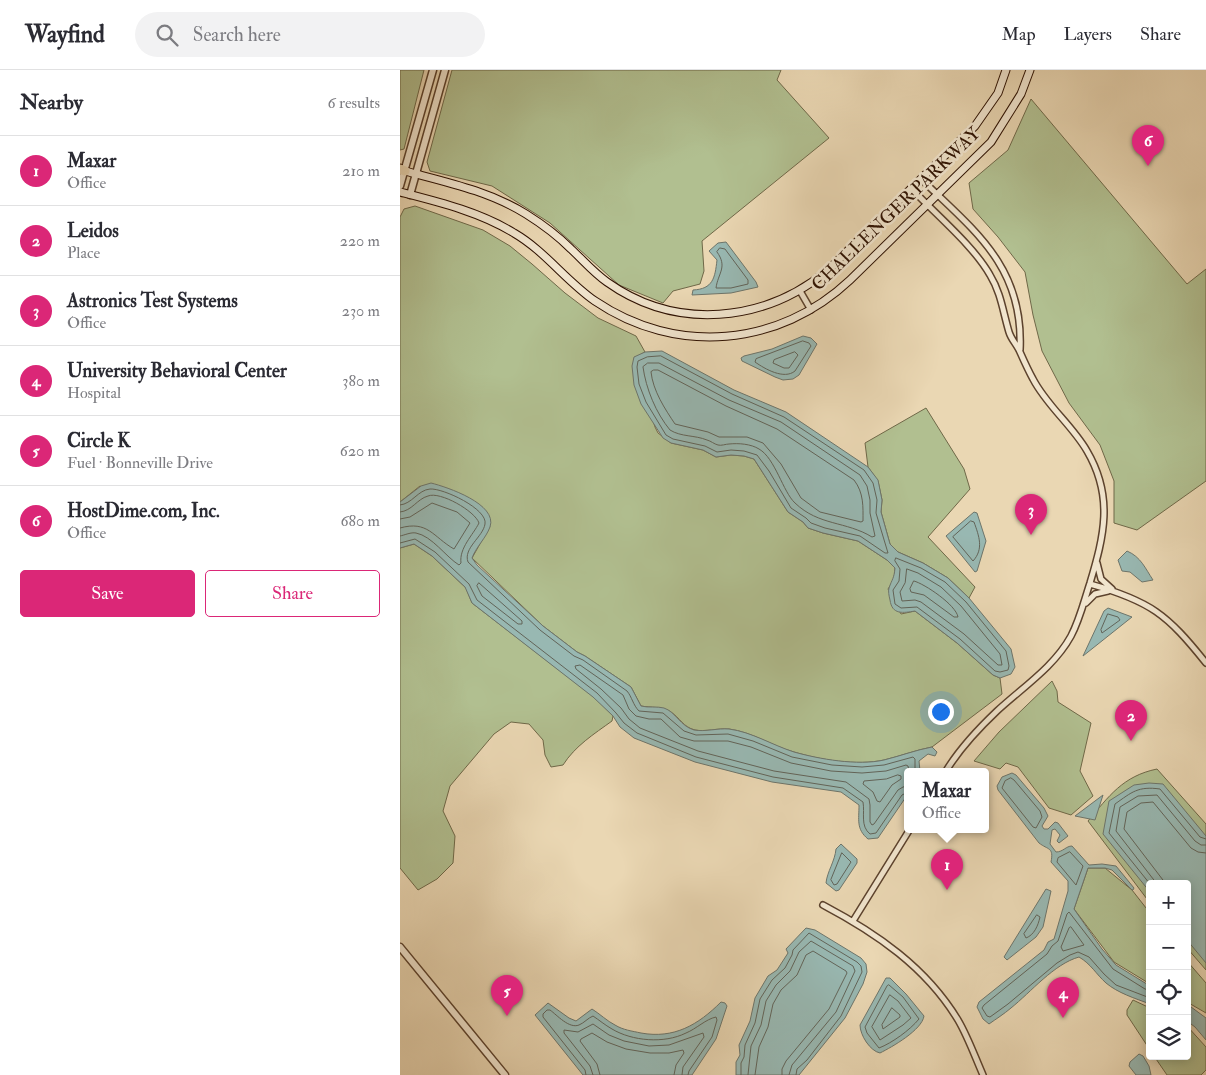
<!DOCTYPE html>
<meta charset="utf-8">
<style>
:root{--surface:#fff;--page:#f2f2f3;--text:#2b2b33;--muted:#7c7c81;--line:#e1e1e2;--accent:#db2777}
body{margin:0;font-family:"IM FELL Double Pica",serif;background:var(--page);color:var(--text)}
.controls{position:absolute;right:15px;bottom:15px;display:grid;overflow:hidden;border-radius:5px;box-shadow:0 2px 12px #0003}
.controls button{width:45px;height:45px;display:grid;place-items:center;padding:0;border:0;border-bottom:1px solid var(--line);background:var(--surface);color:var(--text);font:25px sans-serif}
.you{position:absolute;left:540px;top:641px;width:18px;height:18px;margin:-12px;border:4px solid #fff;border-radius:50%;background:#1a73e8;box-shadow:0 0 0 8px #1a73e833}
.badge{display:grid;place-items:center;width:32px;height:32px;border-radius:50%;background:var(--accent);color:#fff;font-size:16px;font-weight:700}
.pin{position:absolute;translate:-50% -41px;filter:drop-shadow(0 1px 2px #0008)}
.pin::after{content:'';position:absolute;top:26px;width:18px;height:15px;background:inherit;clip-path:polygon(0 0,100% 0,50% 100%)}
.popup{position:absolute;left:504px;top:698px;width:85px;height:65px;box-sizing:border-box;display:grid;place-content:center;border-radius:5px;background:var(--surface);filter:drop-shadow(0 1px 4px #0005);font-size:16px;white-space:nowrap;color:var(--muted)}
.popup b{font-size:19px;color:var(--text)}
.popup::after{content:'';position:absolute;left:50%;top:100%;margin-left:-10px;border:10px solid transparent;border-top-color:var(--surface)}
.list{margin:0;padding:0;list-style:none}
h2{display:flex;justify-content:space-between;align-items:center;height:65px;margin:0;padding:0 20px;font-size:21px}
h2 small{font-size:16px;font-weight:400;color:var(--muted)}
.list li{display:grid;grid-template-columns:32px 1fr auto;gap:15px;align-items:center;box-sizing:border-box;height:70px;padding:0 20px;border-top:1px solid var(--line)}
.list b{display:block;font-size:19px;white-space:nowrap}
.list p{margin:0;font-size:16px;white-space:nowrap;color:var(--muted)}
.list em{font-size:16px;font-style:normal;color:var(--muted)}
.actions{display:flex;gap:10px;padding:15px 20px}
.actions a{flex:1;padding:11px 0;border:1px solid var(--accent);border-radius:5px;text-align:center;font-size:18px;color:var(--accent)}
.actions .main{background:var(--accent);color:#fff}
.icon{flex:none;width:28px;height:28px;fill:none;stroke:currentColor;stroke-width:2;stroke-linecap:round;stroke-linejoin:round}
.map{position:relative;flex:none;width:806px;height:1005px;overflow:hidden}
header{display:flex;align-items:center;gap:30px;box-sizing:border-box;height:70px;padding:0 25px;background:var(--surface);border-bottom:1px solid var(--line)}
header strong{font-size:24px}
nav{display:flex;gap:28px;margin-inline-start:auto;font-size:18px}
.search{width:350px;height:45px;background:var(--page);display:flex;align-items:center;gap:12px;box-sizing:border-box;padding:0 18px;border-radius:28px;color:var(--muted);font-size:19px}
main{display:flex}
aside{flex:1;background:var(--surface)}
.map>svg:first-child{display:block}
.green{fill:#b1bf90;stroke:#6f6848}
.water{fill:#98b8b2;stroke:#6d756b}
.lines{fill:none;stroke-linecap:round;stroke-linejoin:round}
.shore{stroke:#626459;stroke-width:1}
.minor-casing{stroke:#5c422d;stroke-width:8}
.tertiary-casing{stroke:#5c422d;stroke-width:9}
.secondary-casing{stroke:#2d1000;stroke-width:9}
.motorway-casing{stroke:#2d1000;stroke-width:11}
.minor{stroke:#f1e5ce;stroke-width:5}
.tertiary{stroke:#f1e5ce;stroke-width:6}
.secondary{stroke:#f1e5ce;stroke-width:7}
.motorway{stroke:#ead7b3;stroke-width:9}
.labels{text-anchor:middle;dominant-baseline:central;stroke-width:5;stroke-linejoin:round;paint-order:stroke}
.street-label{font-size:18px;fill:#2d1000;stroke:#f1e5ce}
</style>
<header>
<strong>Wayfind</strong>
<div class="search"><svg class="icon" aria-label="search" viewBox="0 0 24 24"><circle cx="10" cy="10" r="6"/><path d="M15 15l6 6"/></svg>Search here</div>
<nav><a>Map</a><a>Layers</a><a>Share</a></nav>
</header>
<main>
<aside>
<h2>Nearby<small>6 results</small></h2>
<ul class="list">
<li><span class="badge">1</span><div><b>Maxar</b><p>Office</p></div><em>210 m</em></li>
<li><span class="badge">2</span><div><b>Leidos</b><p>Place</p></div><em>220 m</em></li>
<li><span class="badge">3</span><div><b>Astronics Test Systems</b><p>Office</p></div><em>230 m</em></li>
<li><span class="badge">4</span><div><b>University Behavioral Center</b><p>Hospital</p></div><em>380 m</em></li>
<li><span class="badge">5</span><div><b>Circle K</b><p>Fuel · Bonneville Drive</p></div><em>620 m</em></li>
<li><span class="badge">6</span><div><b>HostDime.com, Inc.</b><p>Office</p></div><em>680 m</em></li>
</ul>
<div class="actions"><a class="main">Save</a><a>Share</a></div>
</aside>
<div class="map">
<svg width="806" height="1005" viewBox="0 0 806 1005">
<rect width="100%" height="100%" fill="#ead7b3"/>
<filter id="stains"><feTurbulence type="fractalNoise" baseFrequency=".004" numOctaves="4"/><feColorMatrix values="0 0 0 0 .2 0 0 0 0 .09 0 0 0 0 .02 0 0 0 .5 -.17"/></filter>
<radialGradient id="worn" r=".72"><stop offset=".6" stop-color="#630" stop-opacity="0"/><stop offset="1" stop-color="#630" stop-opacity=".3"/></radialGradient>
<path class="green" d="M0 0H24L4 79 0 80Z
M52 0H381L377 10 429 68 302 171 304 201 300 214 273 221 263 233 219 215 150 153 92 116 30 101 27 92Z
M631 29 787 214 806 199V411L737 460 714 453V411L700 375 669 333 642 281 633 245 625 202 598 167 573 139 569 113 608 80Z
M15 136 83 160 110 176 132 194 165 223 198 248 236 266 245 282 234 288 255 357 258 363 271 373 303 380 316 387 331 385 344 386 354 389 388 442 403 452 408 458 423 463 458 471 487 490 495 498 494 510 488 519 501 544 515 541 557 573 593 605 600 608 602 624 532 677C516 680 501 686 484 690 456 696 421 690 394 682 372 676 352 662 329 659 318 658 306 662 295 660 283 657 280 648 271 642 262 636 251 638 241 636L231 617 185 586 177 582 143 556 72 488 90 456 20 416 0 432V147L4 139Z
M526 338 564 399 570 419 528 467 575 517 569 528 548 508 523 493 498 482 490 474 481 442 482 430 478 411 468 397 465 373Z
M14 474 32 486 66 518 72 533 194 627 213 646 212 651C194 664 175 676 163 695L151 697 145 685 143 670 129 654 111 652 94 664 50 716 43 741 55 766 53 793 37 809 18 820 0 798V478Z
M652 611 657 621 658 632 691 653 680 701 693 726 671 745 649 738 618 697 606 693 600 699 574 691 599 662Z
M757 699 806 754V900L787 878V814H750V833L688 751C709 726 723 706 757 699Z
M688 798H705L732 820 750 843V914L714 892 674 839Z
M787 891 806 913V943L787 932Z
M733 930 750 938V980L727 945V940Z
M787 956 806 977V1000L801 1005H767L754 986H787Z"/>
<path class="water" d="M326 172 356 212 358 217 331 223 292 225 293 220C313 219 315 208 317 190L309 181 318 173Z
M403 266 411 268 417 274 399 305 393 309 383 310 375 307 342 291 341 288 344 286 372 279Z
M262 281 334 320 386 342 468 397 478 410 482 430 481 442 490 474 498 482 523 493 548 508 569 528 611 579 615 597 611 604 600 608 593 605 557 573 515 541C503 543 492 545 490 530 489 526 488 521 489 518 492 509 494 509 495 498L487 490 458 471 423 463 408 458 403 452 388 442 354 389 344 386 331 385 316 387 303 380 271 373 263 368 241 334 234 315 232 296 234 287 245 282Z
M31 413C47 417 98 434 90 457 86 468 76 477 72 488L77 495 143 556 177 582 185 586 231 617 241 636C248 638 257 636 264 638 276 642 280 656 294 660 305 662 318 658 329 659 352 662 372 675 394 682 419 689 458 696 484 690 500 686 516 680 532 677L537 682 535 686 528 684 519 691 520 701H508V724L478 768 468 769C456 759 459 750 459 735L441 722 372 712 295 692 234 668 220 657 213 646 193 627 72 533 65 517 32 486 14 474 0 478V432L21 416Z
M574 442 577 443 586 471 577 501 575 502 546 466Z
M727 481C741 487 745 498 753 510L742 512 730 502 722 501 718 490Z
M708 538 732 547 683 586 704 541Z
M612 703 616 705 644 738 648 746 642 756 644 759H648L655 752 658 753 668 766 659 773 657 771 660 765 655 759 652 760 650 774 656 782C663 782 666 776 672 776L689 795 702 794 716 796 734 818 733 820H732L712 800 705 798H688L674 839 702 879 716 895 750 916V934C734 928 718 923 706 913 696 904 691 894 679 887 654 894 631 922 611 938 604 944 596 949 589 954L583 949 577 937 579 932 644 880 648 872 654 869 668 821V811L651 792C654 777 648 780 639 773L598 720 597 716 602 707Z
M749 713 763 714 806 766V893L787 870V814H750V822L703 764 709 731 734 715Z
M703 725 695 750 675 746Z
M441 774 457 789V793L439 820 436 821 426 813C427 802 435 791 436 779Z
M646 819 651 821 643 857 636 867 607 890 604 887Z
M406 858 415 860 461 888 466 894 467 902 463 914 445 948 399 1005H336V992L340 985 339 975 350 951 355 928 368 906 377 900 388 883 386 879Z
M486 908H490L506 924 524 946C522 960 492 977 480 983 470 981 460 965 460 955Z
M321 932 325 933 327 936 316 969 292 1005H183L135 945 148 933 169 948 176 951 192 939C200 944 207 951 215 955 223 960 232 961 241 963 274 969 298 955 321 932Z
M787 934 806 948V970L795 957 787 951Z
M739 984 743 986 749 996 751 1005H736L729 996 730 992Z"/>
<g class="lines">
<path class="shore" d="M320 178 325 179 348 210V214L331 218H316C318 203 328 197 317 182Z
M403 271 409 273 411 276 395 301C384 310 365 299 355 292L356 289Z
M395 282 398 285 389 298H384L373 293 374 290Z
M261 286 332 324 384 347 464 400 473 413 477 430 476 443 488 483H485L460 466 425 458 411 453 406 448 391 438 369 401 357 385 344 381 331 380 317 382 305 376 273 369 266 365 246 332 239 314 237 297 238 291 247 287Z
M248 293H259L329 330 381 352 460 405 467 416 470 430V443L475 466 472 467C446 451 419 456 395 433 383 422 375 388 359 379 351 374 339 373 329 374 326 374 321 376 318 375 314 374 311 371 307 370 295 365 281 367 270 360 256 343 246 319 243 297Z
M254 300H258L326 336 377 359 454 410C464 423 463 437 463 451L461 452 420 442 401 428 381 394 363 373 347 367H319L308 362 275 354C265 339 253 321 251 302Z
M0 435C12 434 18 420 30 419 43 418 88 439 85 454 83 467 63 478 68 492L140 560 174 586 183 590 227 621C232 627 233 635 239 641L263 643 284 661 296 665 328 664 353 671 392 687 432 695 462 697 484 695 513 687 515 689V701
M0 442C12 441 17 429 28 426 40 421 75 441 79 453 73 465 59 478 61 493L59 495C46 487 32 466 16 463 11 462 5 465 0 466
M0 449 10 447 32 433 57 442 70 453 54 479C33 467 28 450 0 458
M571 451 574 452C579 466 584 479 573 491L553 467Z
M0 473 15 469 35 482 69 514 77 530 197 623 216 643 224 653 237 663 296 687 373 707 443 718 463 732C465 743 460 756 470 764L476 763 502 725 508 722
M496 488 521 498 545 512 566 532 606 581 609 596 608 600 600 602 595 601 560 569 517 537 501 538 495 534 493 520 499 511 500 499 495 491Z
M507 499 518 503 541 517 561 536 600 584 602 595H598L564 564 521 532 515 530 502 531 500 522 505 513Z
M514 511C525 514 556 535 558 547H554L524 525 511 522 510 519Z
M79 513 122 551V554H118L82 526 77 516Z
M708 544 718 547 720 550 702 563 701 560Z
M498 705 501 706V709L492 715 480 732 477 731 473 722 463 714 464 711 486 709Z
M611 708 614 710 640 741 642 747 636 758 633 757 602 718 605 711Z
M508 716 503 717 498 720 474 754 472 755 470 752V735L469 729 446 712 374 701 298 681 240 658 229 649 221 638 201 619 176 599 175 596 180 595 223 625 229 639 236 646 249 649H261L280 667 294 671H328L351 677 391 693 431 701 462 703 486 701 506 695 508 696 509 701
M670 782 683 796 676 815 657 792 658 788Z
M442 783 451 792 437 814 434 815 431 810Z
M750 814 709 763 715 734C732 722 738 716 760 719L800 767 806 769
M757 814 716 761 720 737 738 726 757 725 795 771 801 775H806
M766 814 724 759 727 742 741 733 753 732 791 778 798 782 806 783
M637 845 640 847C638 856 634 865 626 868L624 864Z
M671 857 684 875 663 881 661 877 669 858Z
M489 915 503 927 519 949C510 960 492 973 479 978L467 963 465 957 487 916Z
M750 920 745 919 713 899 669 842 667 844 658 871 652 876 647 884 584 935 582 938 587 946 590 947 608 934 657 893 670 885 678 882 689 887 704 904 716 915 750 928
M490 925 498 931 511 948 503 955 480 970 472 957Z
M492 938 500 945V947L483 959 482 955Z
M186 1005 185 1000 143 947V944L147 940H150C157 945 169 959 179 955 184 953 188 948 193 946 199 950 205 955 212 959 232 971 264 974 286 963 296 959 306 949 316 947L317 950 312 967 289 1001 288 1005
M193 1005 190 996 164 963V960L178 962 193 954 209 965 224 971 249 976 269 975 303 963 304 967 283 997 282 1005
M200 1005 197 994 180 971 181 969 192 963 207 972 226 979 250 983H269L283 980 284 983 276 995 274 1005
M341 1005V993L344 987 345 975 355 953 360 929 372 910 385 898 392 885 393 880 409 863 457 892 461 896 462 902 441 946 407 990 397 999 396 1005
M348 1005 351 976 361 955 366 931 376 915 390 901 399 882 411 871 453 896 455 901 436 942 392 995 389 1005
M355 1005 359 977 368 957 373 934 381 920 397 905 406 885 413 881 446 901 447 903 429 939 386 991 382 999V1005"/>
<defs>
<path id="minor" d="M521 109C575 161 624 197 620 280
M511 118C535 144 573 175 590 205 601 223 603 242 609 262 611 269 617 275 620 282 624 291 628 300 633 309 647 336 672 355 687 381 714 427 704 466 690 513 684 531 680 549 671 566 654 597 623 617 597 641 578 659 560 678 546 701
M400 221 411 240
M697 493 701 509 712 519
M690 514C750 531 767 544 806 593
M686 533 695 524 708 521
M423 835C476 863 526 897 558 950 568 967 575 987 583 1005
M453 851 510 759"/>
<path id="tertiary" d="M0 116 33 0
M10 125 45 0
M0 877 105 1005"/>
<path id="secondary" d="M5 101C46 112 89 121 126 144 142 154 157 165 171 179 183 190 193 202 207 212 276 261 364 253 428 200L575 56 598 23 606 0
M0 122C39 132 80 142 114 163 145 181 166 211 195 231 276 286 379 277 450 210L591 72 621 24 630 0"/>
<path id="motorway" d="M0 99 5 101"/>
</defs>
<use href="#minor" class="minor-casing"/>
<use href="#tertiary" class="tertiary-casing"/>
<use href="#secondary" class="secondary-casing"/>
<use href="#motorway" class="motorway-casing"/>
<use href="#minor" class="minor"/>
<use href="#tertiary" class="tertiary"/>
<use href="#secondary" class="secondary"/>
<use href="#motorway" class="motorway"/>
</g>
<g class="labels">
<g class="street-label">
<text transform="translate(496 139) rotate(-44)">CHALLENGER PARKWAY</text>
</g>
</g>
<rect width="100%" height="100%" filter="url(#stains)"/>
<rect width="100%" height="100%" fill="url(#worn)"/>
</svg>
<div class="controls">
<button>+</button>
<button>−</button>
<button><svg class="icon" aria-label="locate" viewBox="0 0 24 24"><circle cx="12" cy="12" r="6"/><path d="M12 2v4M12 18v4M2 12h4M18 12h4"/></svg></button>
<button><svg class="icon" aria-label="layers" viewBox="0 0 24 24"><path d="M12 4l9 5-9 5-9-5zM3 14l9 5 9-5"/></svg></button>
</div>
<div class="you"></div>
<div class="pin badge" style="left:547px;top:820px">1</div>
<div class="popup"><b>Maxar</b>Office</div>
<div class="pin badge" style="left:731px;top:671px">2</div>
<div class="pin badge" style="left:631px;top:465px">3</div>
<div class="pin badge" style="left:663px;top:948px">4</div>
<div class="pin badge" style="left:107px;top:946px">5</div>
<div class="pin badge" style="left:748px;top:96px">6</div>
</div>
</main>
